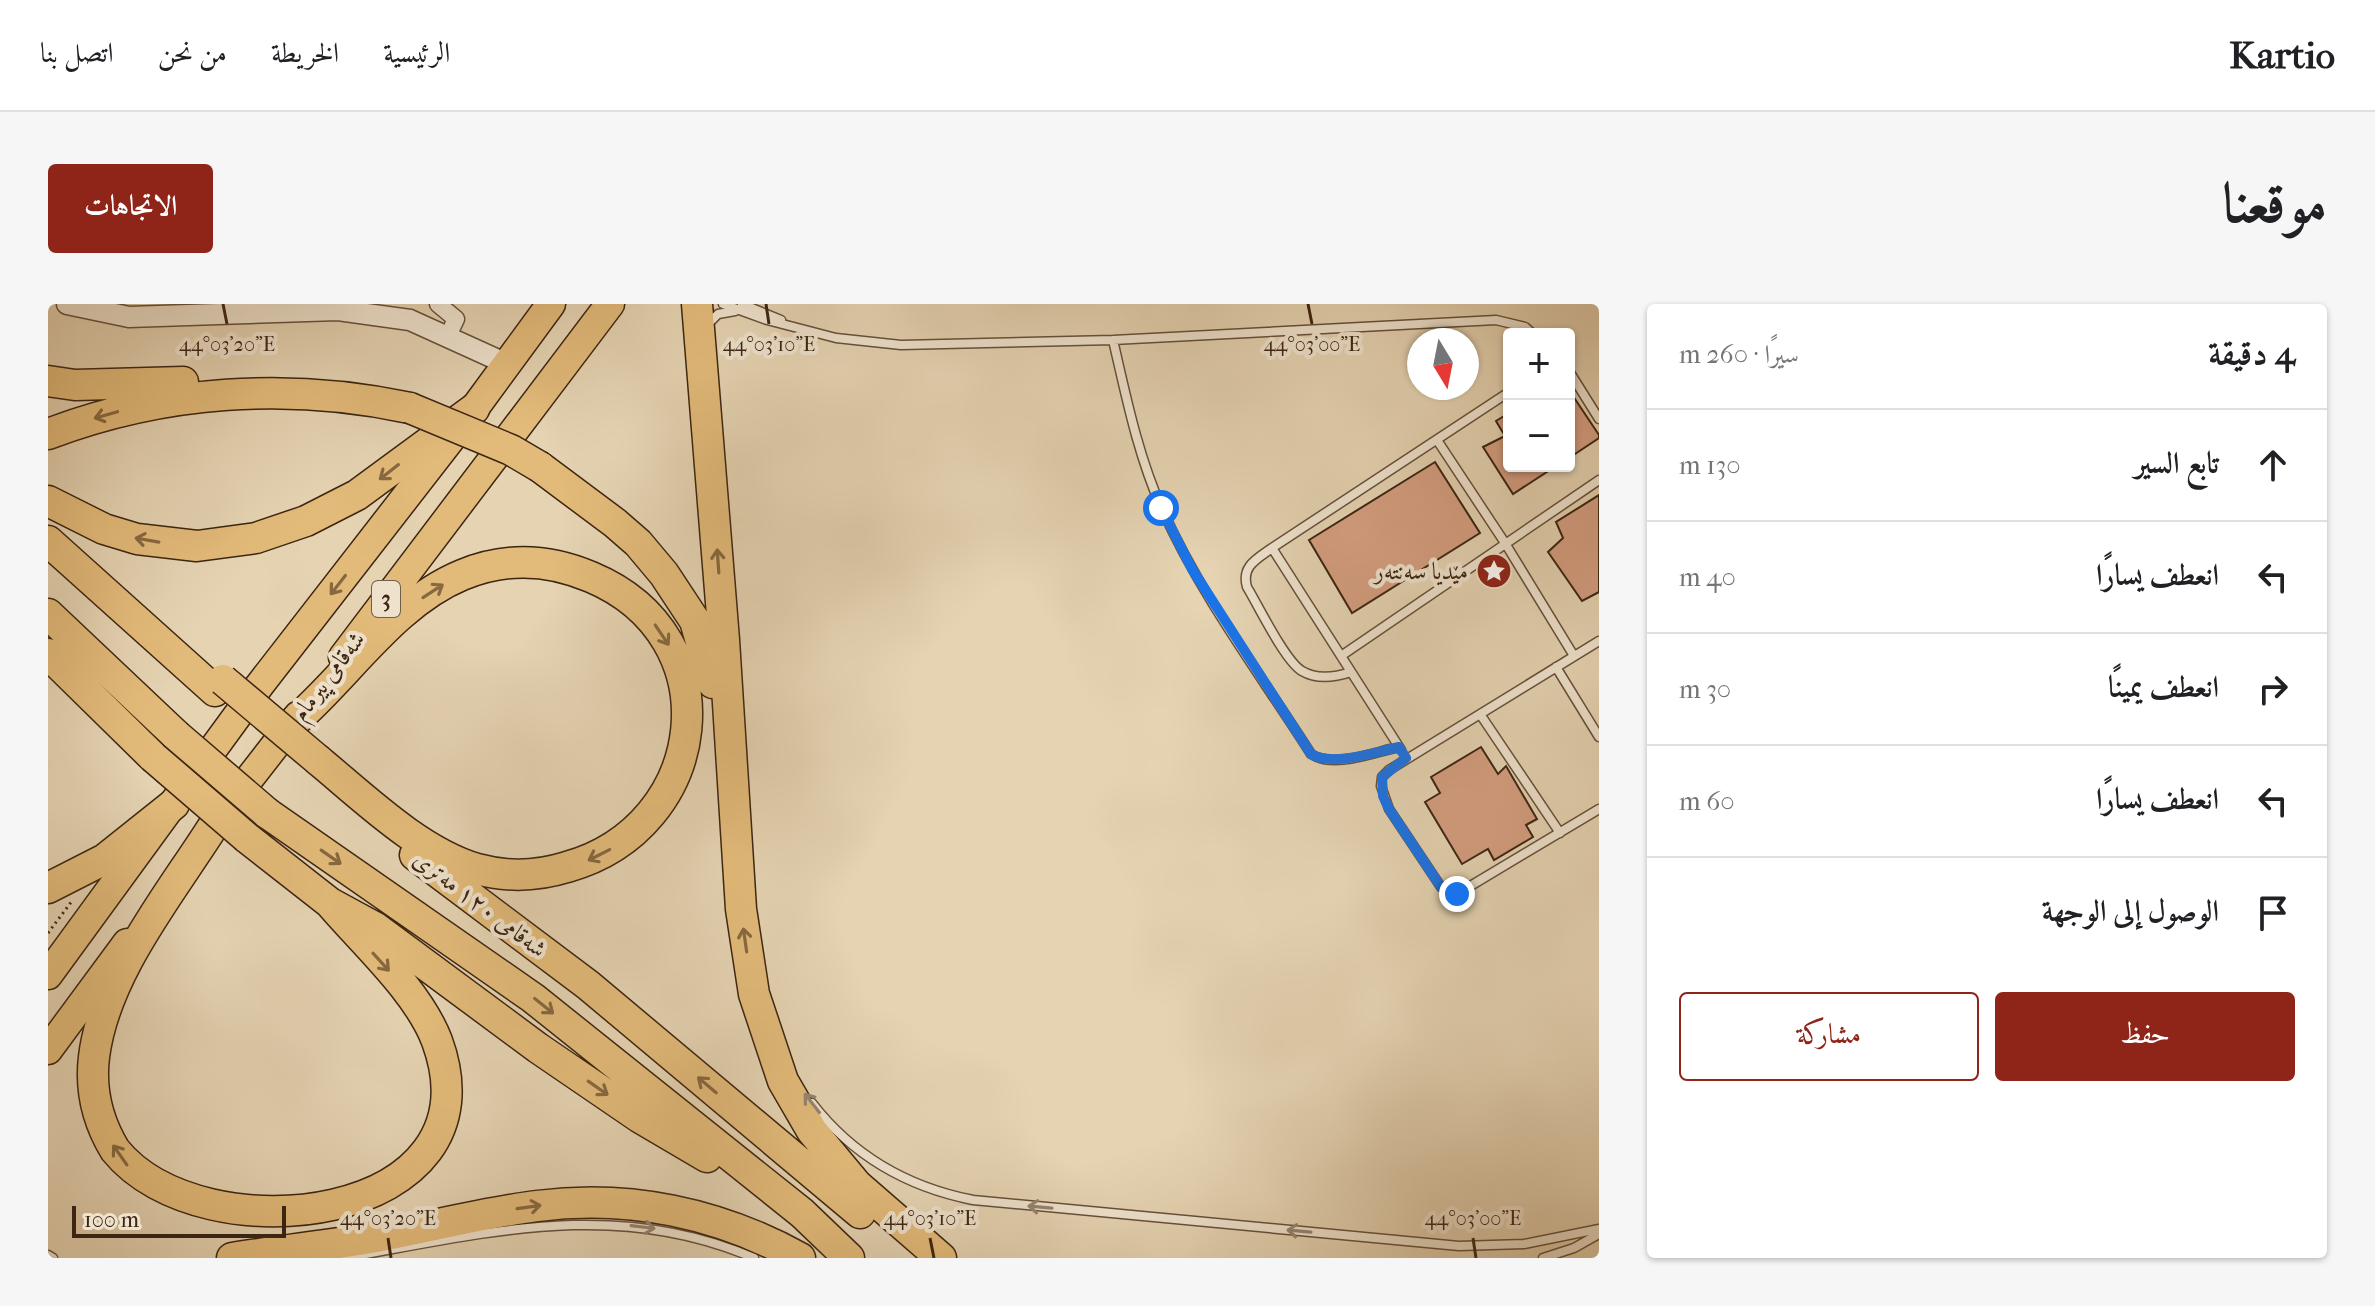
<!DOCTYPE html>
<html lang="ar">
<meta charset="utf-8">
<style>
:root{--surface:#fff;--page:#f6f6f6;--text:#202124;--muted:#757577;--line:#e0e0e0;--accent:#8f2418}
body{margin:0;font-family:"IM FELL French Canon",Amiri,serif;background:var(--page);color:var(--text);direction:rtl}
.controls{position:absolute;right:24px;top:24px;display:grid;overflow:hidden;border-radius:8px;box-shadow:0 2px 6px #0004}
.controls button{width:72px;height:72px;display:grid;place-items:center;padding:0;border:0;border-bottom:2px solid var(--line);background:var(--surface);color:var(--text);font:40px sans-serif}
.compass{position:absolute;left:1359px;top:24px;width:72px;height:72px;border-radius:50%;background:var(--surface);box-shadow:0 2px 6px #0004;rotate:170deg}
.scale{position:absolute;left:24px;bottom:20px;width:214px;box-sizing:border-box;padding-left:8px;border:4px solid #3c2512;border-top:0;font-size:22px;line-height:28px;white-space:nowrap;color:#3c2512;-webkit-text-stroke:6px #eee2cd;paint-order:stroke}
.stop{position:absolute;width:24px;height:24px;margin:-18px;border:6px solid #1a73e8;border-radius:50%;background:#fff}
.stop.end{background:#1a73e8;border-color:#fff;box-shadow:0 2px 8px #0008}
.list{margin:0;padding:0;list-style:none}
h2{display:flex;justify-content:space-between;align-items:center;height:104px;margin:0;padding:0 32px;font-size:34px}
h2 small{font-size:26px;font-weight:400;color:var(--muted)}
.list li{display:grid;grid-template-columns:52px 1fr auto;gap:24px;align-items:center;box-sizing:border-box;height:112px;padding:0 32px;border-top:2px solid var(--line)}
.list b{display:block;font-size:30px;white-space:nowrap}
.list em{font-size:26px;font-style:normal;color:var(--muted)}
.actions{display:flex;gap:16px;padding:24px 32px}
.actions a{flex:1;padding:18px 0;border:2px solid var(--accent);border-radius:8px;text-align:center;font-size:28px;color:var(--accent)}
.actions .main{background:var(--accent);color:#fff}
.icon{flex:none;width:44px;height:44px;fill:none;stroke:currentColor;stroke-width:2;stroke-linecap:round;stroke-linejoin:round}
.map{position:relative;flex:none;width:1551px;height:954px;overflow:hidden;direction:ltr;border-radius:8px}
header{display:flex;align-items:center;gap:48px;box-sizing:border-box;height:112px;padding:0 40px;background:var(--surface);border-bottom:2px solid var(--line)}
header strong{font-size:38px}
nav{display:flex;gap:44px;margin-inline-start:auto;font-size:28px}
.intro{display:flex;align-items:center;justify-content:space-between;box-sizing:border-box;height:192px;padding:0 48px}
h1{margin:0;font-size:56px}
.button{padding:20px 36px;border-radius:8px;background:var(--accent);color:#fff;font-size:28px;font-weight:700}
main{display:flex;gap:48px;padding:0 48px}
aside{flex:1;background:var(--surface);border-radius:8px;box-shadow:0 2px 6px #0004}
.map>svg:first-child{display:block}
.building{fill:#d49e80;stroke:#3c2512;stroke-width:2}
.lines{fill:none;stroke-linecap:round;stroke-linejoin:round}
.service-casing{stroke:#66503a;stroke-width:11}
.minor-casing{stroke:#66503a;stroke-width:19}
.tertiary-casing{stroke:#66503a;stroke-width:23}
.trunk-casing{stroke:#3c2512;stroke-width:31}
.motorway-casing{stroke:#3c2512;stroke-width:33}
.path{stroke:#3c2512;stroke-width:3;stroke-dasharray:2 4;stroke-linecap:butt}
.service{stroke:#eee2cd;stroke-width:8}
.minor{stroke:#eee2cd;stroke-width:16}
.tertiary{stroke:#eee2cd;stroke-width:20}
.trunk{stroke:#e2ba79;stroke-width:28}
.motorway{stroke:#e2ba79;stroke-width:30}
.motorway-bridge-casing{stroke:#3c2512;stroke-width:33;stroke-linecap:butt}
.motorway-bridge{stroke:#e2ba79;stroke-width:30}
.oneway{stroke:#876840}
.oneway2{stroke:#958470}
.route{stroke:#1a73e8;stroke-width:10}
.ticks{fill:none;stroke:#3c2512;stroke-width:3}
.labels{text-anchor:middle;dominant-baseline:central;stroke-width:8;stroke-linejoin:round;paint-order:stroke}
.shield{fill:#eee2cd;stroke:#715e4a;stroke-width:2}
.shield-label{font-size:22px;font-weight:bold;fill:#3c2512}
.poi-label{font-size:24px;fill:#3c2512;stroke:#eee2cd;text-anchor:end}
.street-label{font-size:24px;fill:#3c2512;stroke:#eee2cd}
.ticks-label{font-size:20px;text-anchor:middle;fill:#3c2512;stroke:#eee2cd;stroke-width:8;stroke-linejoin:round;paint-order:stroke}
</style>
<header>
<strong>Kartio</strong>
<nav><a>الرئيسية</a><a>الخريطة</a><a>من نحن</a><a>اتصل بنا</a></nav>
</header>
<div class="intro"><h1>موقعنا</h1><a class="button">الاتجاهات</a></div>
<main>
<aside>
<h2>4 دقيقة<small>سيرًا · 260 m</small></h2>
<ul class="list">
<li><svg class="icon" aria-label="ahead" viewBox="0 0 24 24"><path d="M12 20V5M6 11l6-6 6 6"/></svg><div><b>تابع السير</b></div><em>130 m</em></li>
<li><svg class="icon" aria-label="left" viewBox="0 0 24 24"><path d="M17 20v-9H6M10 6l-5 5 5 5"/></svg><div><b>انعطف يسارًا</b></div><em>40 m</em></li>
<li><svg class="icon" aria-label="right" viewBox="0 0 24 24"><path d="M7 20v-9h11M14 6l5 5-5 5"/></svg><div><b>انعطف يمينًا</b></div><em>30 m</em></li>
<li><svg class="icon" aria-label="left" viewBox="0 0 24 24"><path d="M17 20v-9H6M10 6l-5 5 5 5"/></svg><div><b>انعطف يسارًا</b></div><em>60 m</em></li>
<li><svg class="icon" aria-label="arrive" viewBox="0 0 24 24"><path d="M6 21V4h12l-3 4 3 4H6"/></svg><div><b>الوصول إلى الوجهة</b></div></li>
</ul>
<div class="actions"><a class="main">حفظ</a><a>مشاركة</a></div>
</aside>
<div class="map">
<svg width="1551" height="954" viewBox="0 0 1551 954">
<rect width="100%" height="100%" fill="#e5d3b2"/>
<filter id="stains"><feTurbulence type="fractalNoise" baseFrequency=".0025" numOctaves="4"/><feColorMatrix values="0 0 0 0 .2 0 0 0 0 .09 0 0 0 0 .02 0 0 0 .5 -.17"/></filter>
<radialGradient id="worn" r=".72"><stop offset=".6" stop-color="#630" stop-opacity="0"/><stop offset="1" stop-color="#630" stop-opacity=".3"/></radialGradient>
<path class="building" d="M1521 86 1551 131V134L1521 154Z
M1461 109V162H1508L1465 190 1435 143 1457 132 1448 117Z
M1387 158 1432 229 1304 309 1261 236Z
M1551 191V288L1534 297 1500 248 1515 234 1508 218Z
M1433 443 1450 470 1458 462 1489 515 1478 521 1485 533 1446 556 1440 545 1414 560 1377 498 1392 489 1383 473Z"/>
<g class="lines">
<defs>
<path id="service" d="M675 0 719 16 788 34 853 41 1065 36 1448 16 1477 23 1485 30
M694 0 733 16
M658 22 670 10 687 7
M1065 36C1078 92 1090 152 1114 205 1153 292 1212 370 1263 450 1286 465 1326 448 1351 443
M1521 67 1551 115
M1389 136 1457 239 1526 352
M1224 244C1209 255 1193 262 1199 283 1210 301 1237 357 1254 367 1269 376 1288 373 1303 368
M1551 337 1341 466 1334 473 1333 482 1341 505 1393 583 1409 590 1551 505
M1293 352 1551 176
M1508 363 1551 433
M1432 410 1512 529
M1353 446 1224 244 1461 88
M764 799C805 852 859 883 925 896L1411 942 1476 940 1551 925
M0 951 5 954
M296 954C437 929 569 894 706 954
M1495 954 1526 944 1551 930"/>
<path id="minor" d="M390 0 408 15 400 32"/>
<path id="tertiary" d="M19 0 81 13 290 6 362 16 459 60"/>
<path id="trunk" d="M295 353 562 0
M180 502 250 412
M0 671 211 382 426 105 503 0
M0 746 79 639"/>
<path id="motorway" d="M649 0 676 336 693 605 706 690 735 777 764 827 809 881 893 954
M0 77 27 81 135 78
M0 130C116 86 241 78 362 104
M492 163 567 219 590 239 616 270 647 317 665 379
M0 197 56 225 89 235 149 242 208 234 258 217 309 191 426 105
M0 237 167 387
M0 310 128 431
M0 350 105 453
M247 417C301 370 346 299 414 271 457 253 501 255 543 273 686 333 662 523 519 563 490 572 458 573 429 565 371 548 316 494 270 456
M219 509 485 694 754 909 801 954
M164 524C120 593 56 671 46 753 42 786 50 818 67 846 154 954 456 920 389 737 370 687 316 639 282 599
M199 534 282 599 328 624 490 744 591 813 659 853
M367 551 540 681 812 909
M0 584 57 555 126 500
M184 954C230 947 276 942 322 934 378 924 433 909 489 902 581 890 671 909 752 954"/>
</defs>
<use href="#service" class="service-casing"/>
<use href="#minor" class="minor-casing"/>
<use href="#tertiary" class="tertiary-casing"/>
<use href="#trunk" class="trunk-casing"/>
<use href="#motorway" class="motorway-casing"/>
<path class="path" d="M0 629 24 597"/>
<use href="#service" class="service"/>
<use href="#minor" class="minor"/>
<use href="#tertiary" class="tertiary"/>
<use href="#trunk" class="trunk"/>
<use href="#motorway" class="motorway"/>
<defs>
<path id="motorway-bridge" d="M362 104 463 146 492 163
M175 376 270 456
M128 431 219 509
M105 453 199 534"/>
</defs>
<use href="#motorway-bridge" class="motorway-bridge-casing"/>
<use href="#motorway-bridge" class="motorway-bridge"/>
</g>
<defs><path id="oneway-shaft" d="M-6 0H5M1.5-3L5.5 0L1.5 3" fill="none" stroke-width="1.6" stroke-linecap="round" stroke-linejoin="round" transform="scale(2)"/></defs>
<g class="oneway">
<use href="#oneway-shaft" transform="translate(58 111) rotate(164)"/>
<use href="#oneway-shaft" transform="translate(341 168) rotate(142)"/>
<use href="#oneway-shaft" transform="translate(99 236) rotate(-170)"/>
<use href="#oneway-shaft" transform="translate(670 257) rotate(-94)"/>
<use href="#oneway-shaft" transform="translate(290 281) rotate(128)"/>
<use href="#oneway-shaft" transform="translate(385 287) rotate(-33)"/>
<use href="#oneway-shaft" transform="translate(614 331) rotate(56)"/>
<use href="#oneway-shaft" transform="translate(551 551) rotate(153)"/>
<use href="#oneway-shaft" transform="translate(283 553) rotate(35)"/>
<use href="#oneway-shaft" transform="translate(697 636) rotate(-98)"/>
<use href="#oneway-shaft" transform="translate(333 658) rotate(48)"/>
<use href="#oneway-shaft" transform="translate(496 702) rotate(39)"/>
<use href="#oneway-shaft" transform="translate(659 781) rotate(-140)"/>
<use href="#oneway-shaft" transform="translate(550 784) rotate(35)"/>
<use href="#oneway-shaft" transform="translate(72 851) rotate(-125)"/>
<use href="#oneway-shaft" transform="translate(481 903) rotate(-8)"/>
</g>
<g class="oneway2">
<use href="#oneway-shaft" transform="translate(764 799) rotate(-128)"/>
<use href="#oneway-shaft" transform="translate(992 903) rotate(-175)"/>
<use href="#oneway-shaft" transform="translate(595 923) rotate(7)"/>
<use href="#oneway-shaft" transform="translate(1251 927) rotate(-175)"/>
</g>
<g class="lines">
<path class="route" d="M1113 204 1144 265 1263 450C1283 463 1328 448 1351 443L1358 454 1334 473 1335 492 1341 505 1393 583 1409 590"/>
</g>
<path class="ticks" d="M175 0 179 20M718 0 721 20M1260 0 1264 20M340 934 343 954M882 934 886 954M1425 934 1428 954"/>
<defs>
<symbol id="sight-disc" viewBox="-11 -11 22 22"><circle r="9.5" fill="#8f2418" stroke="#eee2cd"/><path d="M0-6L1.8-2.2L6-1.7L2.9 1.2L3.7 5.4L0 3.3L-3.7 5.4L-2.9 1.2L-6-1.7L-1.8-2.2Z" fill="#fff"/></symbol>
</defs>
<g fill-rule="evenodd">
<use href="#sight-disc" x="1426" y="247" width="40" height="40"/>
</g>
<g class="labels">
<rect class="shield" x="324" y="277" width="28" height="36" rx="6"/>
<g class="shield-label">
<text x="338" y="295">3</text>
</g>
<g class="poi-label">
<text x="1420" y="267">مێدیا سەنتەر</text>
</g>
<g class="street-label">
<text transform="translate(280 372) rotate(-53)">شەقامی پیرمام</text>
<text transform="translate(432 600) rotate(37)">شەقامی ١٢٠ مەتری</text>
</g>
</g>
<g class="ticks-label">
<text x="179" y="47">44°03'20"E</text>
<text x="721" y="47">44°03'10"E</text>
<text x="1264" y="47">44°03'00"E</text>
<text x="340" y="921">44°03'20"E</text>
<text x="882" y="921">44°03'10"E</text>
<text x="1425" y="921">44°03'00"E</text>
</g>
<rect width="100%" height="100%" filter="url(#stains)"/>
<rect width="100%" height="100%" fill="url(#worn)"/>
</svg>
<div class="controls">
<button>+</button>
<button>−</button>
</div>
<svg class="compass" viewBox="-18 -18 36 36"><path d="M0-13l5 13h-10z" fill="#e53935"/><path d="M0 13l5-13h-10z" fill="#757577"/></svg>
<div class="scale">100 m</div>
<div class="stop" style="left:1113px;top:204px"></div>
<div class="stop end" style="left:1409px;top:590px"></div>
</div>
</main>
